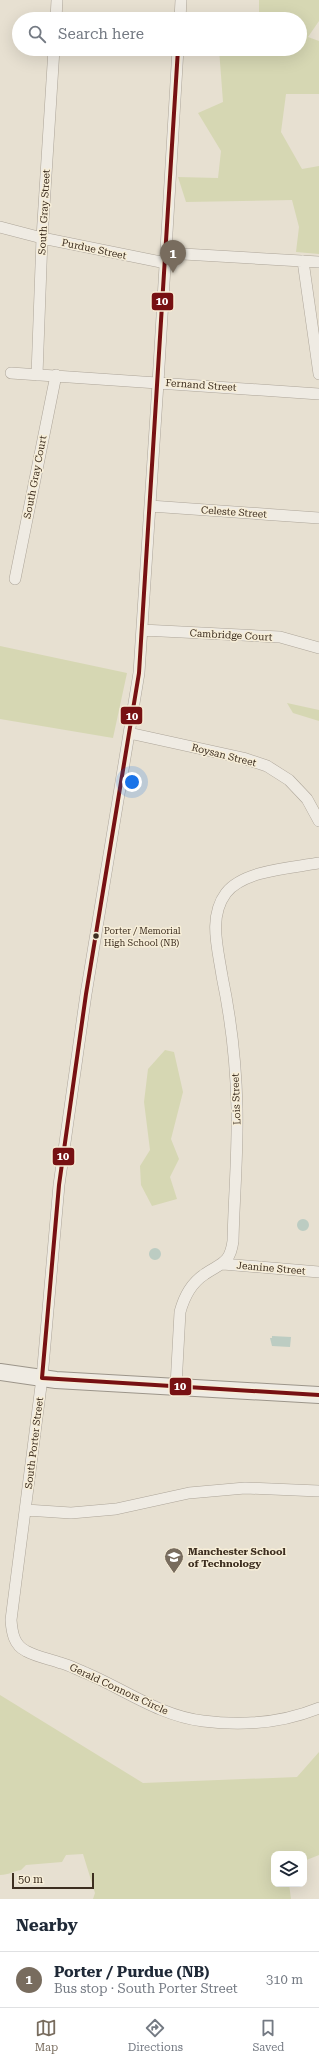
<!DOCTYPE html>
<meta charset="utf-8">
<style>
:root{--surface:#fff;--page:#f6f6f7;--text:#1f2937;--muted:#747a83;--line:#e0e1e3;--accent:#786c5e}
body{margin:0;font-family:"Roboto Serif",serif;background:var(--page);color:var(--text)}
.controls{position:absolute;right:12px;bottom:12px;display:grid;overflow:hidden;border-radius:8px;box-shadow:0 4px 16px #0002}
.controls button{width:36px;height:36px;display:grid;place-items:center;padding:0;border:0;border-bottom:1px solid var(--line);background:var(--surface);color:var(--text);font:20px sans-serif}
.scale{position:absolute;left:12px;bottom:10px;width:82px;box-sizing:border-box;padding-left:4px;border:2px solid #3d2e20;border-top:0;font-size:11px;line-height:14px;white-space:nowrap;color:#3d2e20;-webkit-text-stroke:3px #f7eed8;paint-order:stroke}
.you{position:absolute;left:132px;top:782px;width:14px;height:14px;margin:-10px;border:3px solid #fff;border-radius:50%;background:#1a73e8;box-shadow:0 0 0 6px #1a73e833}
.badge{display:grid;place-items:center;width:26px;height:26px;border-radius:50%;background:var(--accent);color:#fff;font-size:13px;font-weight:700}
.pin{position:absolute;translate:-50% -33px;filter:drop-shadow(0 1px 2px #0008)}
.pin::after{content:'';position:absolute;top:21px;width:14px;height:12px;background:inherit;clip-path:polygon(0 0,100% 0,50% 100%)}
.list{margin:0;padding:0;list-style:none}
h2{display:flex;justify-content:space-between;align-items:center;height:52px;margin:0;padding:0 16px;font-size:17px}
h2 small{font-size:13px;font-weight:400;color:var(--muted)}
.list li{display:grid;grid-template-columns:26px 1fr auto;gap:12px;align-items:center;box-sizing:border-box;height:56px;padding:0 16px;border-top:1px solid var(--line)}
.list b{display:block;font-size:15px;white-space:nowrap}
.list p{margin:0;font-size:13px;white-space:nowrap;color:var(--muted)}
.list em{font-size:13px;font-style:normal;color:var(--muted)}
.icon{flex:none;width:22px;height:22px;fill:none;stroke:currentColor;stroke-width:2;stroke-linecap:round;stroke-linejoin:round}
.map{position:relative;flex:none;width:319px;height:1899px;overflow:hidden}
.search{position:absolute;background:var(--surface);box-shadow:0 4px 16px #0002;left:12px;right:12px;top:12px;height:44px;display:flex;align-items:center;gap:10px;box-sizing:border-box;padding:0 14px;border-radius:22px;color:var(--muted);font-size:15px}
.sheet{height:108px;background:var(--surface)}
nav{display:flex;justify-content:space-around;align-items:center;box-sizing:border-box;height:56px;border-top:1px solid var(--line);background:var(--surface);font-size:11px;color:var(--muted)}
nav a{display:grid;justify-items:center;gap:2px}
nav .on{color:var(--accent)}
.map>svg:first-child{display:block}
.green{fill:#d6d7b3}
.water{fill:#bcccc2}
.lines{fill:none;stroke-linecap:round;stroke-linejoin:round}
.street-casing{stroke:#ada599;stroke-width:12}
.secondary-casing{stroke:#9c958a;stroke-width:18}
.street{stroke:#efebe3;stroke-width:11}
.secondary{stroke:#efebe3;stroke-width:16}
.bus-1-casing{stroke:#f7eed8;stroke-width:7}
.bus-1{stroke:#771113;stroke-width:4}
.bus-dot{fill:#3d2e20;stroke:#f7eed8;stroke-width:1.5}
.labels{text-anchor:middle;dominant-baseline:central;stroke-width:3;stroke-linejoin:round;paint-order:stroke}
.bus-label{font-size:9px;fill:#3d2e20;stroke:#f7eed8;text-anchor:start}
.street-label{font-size:10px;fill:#3d2e20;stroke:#f7eed8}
.poi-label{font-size:10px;font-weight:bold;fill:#3d2e20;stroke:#f7eed8;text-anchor:start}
.line-badge{stroke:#f7eed8;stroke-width:1.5}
.badge-label{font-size:11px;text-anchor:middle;font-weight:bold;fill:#fff}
</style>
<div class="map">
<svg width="319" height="1899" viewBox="0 0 319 1899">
<rect width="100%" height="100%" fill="#e7e0d1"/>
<path class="green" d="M259 0H319V21L308 37 319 41V94H286L281 132 302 169 319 166V254L296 252 299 227 292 200 186 202 178 177 218 178 221 151 198 113 223 102 219 49H300V19H259Z
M0 646 127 673 113 738 0 719Z
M287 703 319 710V721L293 713Z
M165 1050 174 1052 183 1092 171 1139 179 1159 170 1177 177 1199 152 1206 141 1185 140 1166 150 1150 144 1102 148 1069Z
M0 1695 143 1783 297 1777 319 1752V1855L304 1861V1854H274V1884H289L291 1899H93L95 1893 83 1854 66 1855 62 1862 26 1865 21 1870C13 1871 9 1875 0 1875Z"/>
<path class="water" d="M297 1225a6 6 0 1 1 12 0a6 6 0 1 1-12 0Z
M149 1254a6 6 0 1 1 12 0a6 6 0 1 1-12 0Z
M272 1336 291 1337 290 1347 272 1346 270 1338H272Z"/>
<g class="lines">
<defs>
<path id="street" d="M56 19 57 0
M180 19 181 0
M178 49 158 383 139 673 86 994 59 1185 42 1378 11 1620C12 1633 14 1645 26 1651 37 1657 50 1659 61 1663 69 1665 78 1670 86 1673 124 1689 160 1716 203 1721 242 1726 282 1723 319 1708
M0 227 42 238 166 263
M166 253 319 262
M303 261 319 374
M11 373 319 394
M37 375 42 238 54 49
M150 506 319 518
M15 579 56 375
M142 630 280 637 319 648
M129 733 243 758 267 766 289 780 307 799 319 821
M223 1264 319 1272
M176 1386 180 1312C184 1297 191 1283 205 1274 221 1263 230 1264 233 1241 234 1197 238 1152 237 1108 236 1063 231 1019 222 976 218 949 208 917 226 893 244 870 292 868 319 863
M26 1510 71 1513 116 1509 189 1493 245 1488 319 1491"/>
<path id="secondary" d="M0 1372 56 1380 319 1395"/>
</defs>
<use href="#street" class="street-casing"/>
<use href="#secondary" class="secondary-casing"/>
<use href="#street" class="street"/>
<use href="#secondary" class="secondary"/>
<defs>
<path id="bus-1" d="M42 1378 59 1185 86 994 139 673 178 49
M42 1378 319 1395"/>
</defs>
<use href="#bus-1" class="bus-1-casing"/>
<use href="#bus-1" class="bus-1"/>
</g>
<defs>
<symbol id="school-pin" viewBox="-11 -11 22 30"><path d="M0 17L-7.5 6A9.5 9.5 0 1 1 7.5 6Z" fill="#786c5e" stroke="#f7eed8"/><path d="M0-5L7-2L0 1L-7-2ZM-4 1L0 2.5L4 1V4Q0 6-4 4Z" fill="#fff"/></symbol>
</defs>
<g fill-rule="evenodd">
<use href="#school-pin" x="163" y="1546" width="22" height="30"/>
</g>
<circle class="bus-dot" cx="96" cy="936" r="3.5"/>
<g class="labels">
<g class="bus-label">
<text x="104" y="931">Porter / Memorial<tspan x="104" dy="12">High School (NB)</tspan></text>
</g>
<g class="street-label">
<text transform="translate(44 212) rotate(-87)">South Gray Street</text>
<text transform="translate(94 249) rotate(12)">Purdue Street</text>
<text transform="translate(201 385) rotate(4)">Fernand Street</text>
<text transform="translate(35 477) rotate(-79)">South Gray Court</text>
<text transform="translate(234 512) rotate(4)">Celeste Street</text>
<text transform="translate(231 635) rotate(3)">Cambridge Court</text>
<text transform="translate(224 755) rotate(14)">Roysan Street</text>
<text transform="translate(236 1099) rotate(-92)">Lois Street</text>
<text transform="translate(271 1268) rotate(5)">Jeanine Street</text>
<text transform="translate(34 1443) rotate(-83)">South Porter Street</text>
<text transform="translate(119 1689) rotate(25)">Gerald Connors Circle</text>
</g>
<g class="poi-label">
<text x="188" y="1551">Manchester School<tspan x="188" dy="12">of Technology</tspan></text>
</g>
</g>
<g class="line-badge">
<rect x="151" y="292" width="23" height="19" rx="4" fill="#771113"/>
<rect x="120" y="706" width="23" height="19" rx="4" fill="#771113"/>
<rect x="52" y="1147" width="23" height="19" rx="4" fill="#771113"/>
<rect x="169" y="1377" width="23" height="19" rx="4" fill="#771113"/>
</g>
<g class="badge-label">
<text x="162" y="305">10</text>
<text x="132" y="720">10</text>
<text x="63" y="1160">10</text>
<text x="180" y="1390">10</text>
</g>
</svg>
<div class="controls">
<button><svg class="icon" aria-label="layers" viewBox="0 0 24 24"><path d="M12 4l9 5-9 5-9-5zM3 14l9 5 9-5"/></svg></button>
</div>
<div class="scale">50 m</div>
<div class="you"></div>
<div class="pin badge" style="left:173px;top:273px">1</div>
<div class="search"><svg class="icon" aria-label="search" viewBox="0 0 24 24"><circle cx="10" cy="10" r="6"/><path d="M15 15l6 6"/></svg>Search here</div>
</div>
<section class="sheet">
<h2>Nearby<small></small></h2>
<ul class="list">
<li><span class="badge">1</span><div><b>Porter / Purdue (NB)</b><p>Bus stop · South Porter Street</p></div><em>310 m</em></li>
</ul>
</section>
<nav>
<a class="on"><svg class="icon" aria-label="map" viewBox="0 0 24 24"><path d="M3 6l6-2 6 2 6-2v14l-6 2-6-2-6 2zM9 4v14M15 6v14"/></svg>Map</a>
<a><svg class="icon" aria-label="directions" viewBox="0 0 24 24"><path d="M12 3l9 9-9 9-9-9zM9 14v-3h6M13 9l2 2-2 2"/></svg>Directions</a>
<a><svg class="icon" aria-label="saved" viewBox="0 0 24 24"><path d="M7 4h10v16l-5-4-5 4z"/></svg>Saved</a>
</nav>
